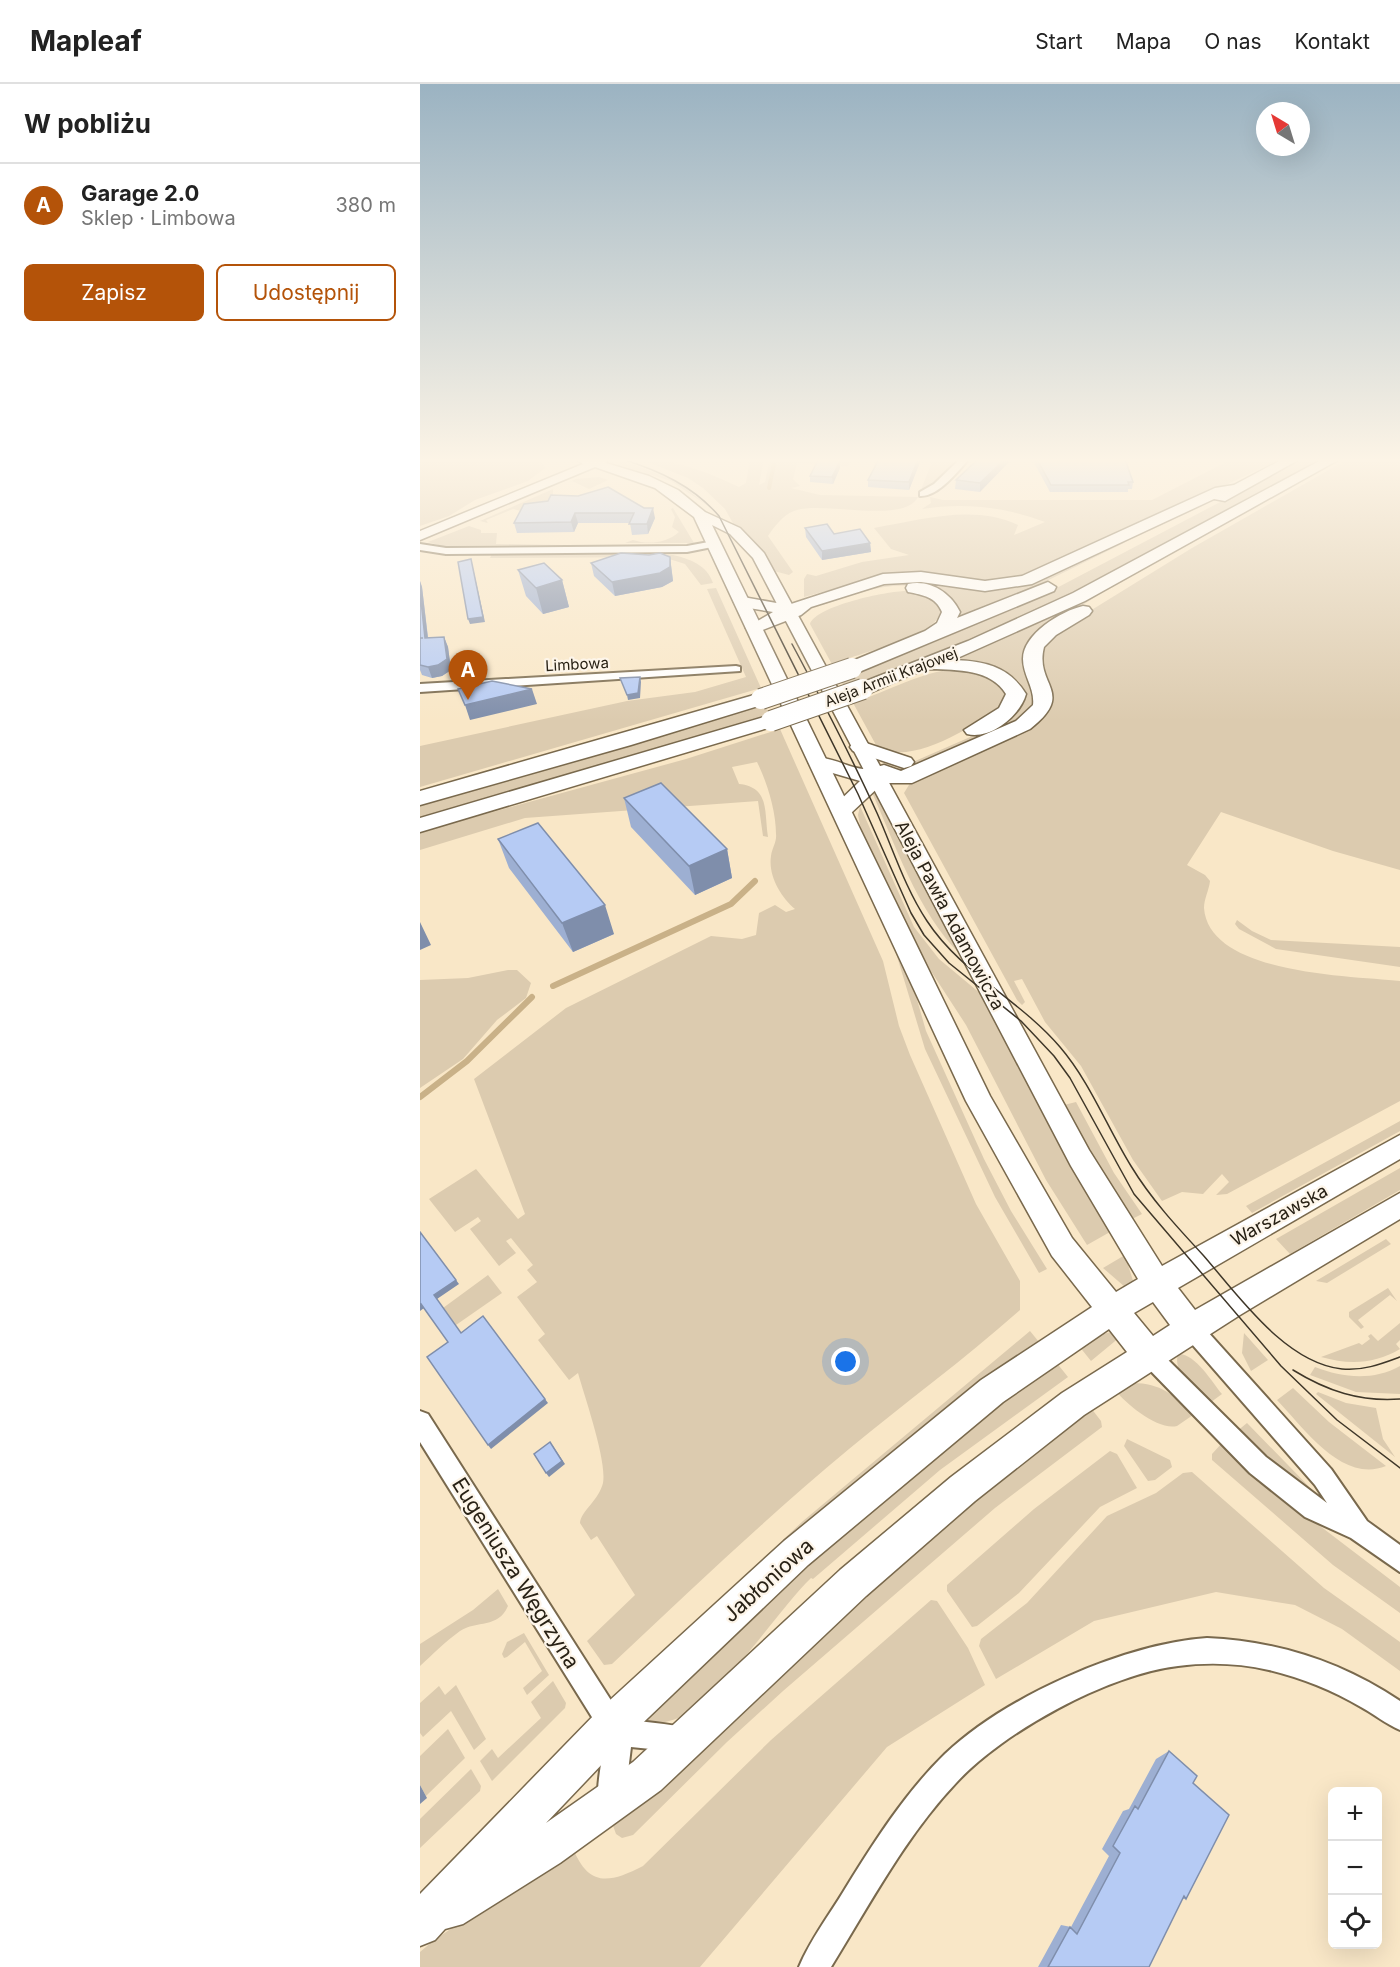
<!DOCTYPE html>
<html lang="pl">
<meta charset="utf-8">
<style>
:root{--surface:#fff;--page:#f6f6f6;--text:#222;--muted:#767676;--line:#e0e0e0;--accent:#b45309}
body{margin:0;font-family:Inter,sans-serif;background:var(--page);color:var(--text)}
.controls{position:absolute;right:18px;bottom:18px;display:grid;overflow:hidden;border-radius:9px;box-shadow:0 6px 24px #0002}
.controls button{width:54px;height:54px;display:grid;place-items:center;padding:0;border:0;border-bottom:2px solid var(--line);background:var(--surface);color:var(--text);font:30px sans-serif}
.compass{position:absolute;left:836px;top:18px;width:54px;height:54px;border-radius:50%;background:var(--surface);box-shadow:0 6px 24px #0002;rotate:322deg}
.you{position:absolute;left:426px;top:1278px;width:21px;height:21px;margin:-15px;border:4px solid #fff;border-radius:50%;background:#1a73e8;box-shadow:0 0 0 9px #1a73e833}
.badge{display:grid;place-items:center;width:39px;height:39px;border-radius:50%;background:var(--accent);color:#fff;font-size:20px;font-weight:700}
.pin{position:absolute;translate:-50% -50px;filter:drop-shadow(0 2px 3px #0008)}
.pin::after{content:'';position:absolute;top:32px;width:21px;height:18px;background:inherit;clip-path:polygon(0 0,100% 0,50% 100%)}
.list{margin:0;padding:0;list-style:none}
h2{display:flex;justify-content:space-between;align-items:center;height:78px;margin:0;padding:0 24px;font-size:26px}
h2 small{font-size:20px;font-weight:400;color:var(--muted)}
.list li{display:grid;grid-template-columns:39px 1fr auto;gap:18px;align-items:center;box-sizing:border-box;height:84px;padding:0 24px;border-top:2px solid var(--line)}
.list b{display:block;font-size:22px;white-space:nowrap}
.list p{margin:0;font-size:20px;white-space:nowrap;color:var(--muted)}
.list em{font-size:20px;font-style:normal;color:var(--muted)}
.actions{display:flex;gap:12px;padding:18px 24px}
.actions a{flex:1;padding:14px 0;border:2px solid var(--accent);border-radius:9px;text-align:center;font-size:21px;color:var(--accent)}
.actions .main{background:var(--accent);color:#fff}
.icon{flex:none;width:33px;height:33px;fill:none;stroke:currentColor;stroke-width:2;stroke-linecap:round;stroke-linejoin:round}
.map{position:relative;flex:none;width:980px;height:1883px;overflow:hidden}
header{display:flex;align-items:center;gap:36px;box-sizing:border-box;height:84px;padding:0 30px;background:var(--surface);border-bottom:2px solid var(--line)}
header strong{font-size:28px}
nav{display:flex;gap:33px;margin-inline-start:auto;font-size:21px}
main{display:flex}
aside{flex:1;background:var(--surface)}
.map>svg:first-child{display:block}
.green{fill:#dccbaf}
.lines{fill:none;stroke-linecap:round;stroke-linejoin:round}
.stream-far1{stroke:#c9b188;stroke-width:4}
.stream{stroke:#c9b188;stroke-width:6}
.street-casing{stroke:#79694d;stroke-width:4}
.secondary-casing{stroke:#79694d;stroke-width:3}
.primary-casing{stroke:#79694d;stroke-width:3}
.street{fill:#fff;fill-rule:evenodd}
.secondary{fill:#fff;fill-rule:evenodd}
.primary{fill:#fff;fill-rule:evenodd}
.tram{stroke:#3f3729;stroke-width:1.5}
.primary-bridge-casing{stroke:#79694d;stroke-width:22;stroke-linecap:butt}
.primary-bridge{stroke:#fff;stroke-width:20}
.wall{fill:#9dafd2}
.shaded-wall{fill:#7f8eab}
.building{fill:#b6cbf4;stroke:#7f8eab;stroke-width:1.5}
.labels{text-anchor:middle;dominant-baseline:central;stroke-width:4.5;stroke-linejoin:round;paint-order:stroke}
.far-street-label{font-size:15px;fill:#282115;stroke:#fdf5e9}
.street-label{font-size:18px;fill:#282115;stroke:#fdf5e9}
.near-street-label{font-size:21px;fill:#282115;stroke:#fdf5e9}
</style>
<header>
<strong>Mapleaf</strong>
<nav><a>Start</a><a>Mapa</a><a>O nas</a><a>Kontakt</a></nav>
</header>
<main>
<aside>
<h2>W pobliżu<small></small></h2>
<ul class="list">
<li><span class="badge">A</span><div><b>Garage 2.0</b><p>Sklep · Limbowa</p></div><em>380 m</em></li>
</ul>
<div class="actions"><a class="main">Zapisz</a><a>Udostępnij</a></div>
</aside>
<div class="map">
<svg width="980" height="1883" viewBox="0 0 980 1883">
<rect width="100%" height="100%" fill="#f9e7c7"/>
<path class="green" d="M0 375H115L121 377 125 384 108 397 55 416 29 432 0 442Z
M220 375C255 375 287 388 319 403L326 399 330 375H344L339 401 345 398 350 375H433L428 382 377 379 373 395 380 402 371 404 400 411 498 413C484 441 402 416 374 427 363 431 354 443 348 452L373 488 369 491 354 487 339 464 314 441 305 425 283 404 268 394Z
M513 375H536L539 378 503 407 501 406Z
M812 375H861L627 485 583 498 458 493 384 513V495L387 490 396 492 442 478 489 471 471 465 454 444C501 436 553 420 598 441L594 451 625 438C585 423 544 418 502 425L511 419 510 413 523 416H732Z
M882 375H905L732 471 644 515 443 605 449 613C482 601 525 576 561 589 570 592 580 602 588 608L585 620C557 640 488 686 456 661L390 540C396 522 467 507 486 507 496 507 505 511 514 513L522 527C514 552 451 566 427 575L435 589 515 558 629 508Z
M928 375H980V786L913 767 801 728 767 781 785 791 790 797C789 806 784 815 784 824 789 891 932 892 980 897V1017L807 1110 796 1111 809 1098 802 1090 783 1110 762 1108 742 1117 713 1076 661 982 625 938 602 895 594 897 605 918 602 921 597 916 484 709 492 696 607 645 622 634 632 620V606L621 582 623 562 644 543 772 464Z
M205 377 256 397 291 424 251 397 197 380Z
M179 393 188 396 169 405 152 397 133 405V416L101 427 93 425 66 436 68 439 60 437 156 395Z
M253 424 274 459H205L213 456C228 461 247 459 259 448L252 443 255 433 251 425Z
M49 442 61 446V449H77L76 460H141L22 462 8 458Z
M706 458 604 508 534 536 538 526C535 514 526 509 515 506 472 494 442 508 402 521H393C424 510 458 495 490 496 525 498 561 509 596 503 636 495 668 468 706 458Z
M72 470 253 471C270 475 287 481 293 499L281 501 265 480 243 473 70 474Z
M296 504 341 604 0 703V662L207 617 275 608 326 593 287 505Z
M685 507 619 548 608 584 615 621 595 639 487 687 470 688 580 640 594 631 604 619 603 603C586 577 553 580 526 578Z
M344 619 349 631 0 733V719Z
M360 645 463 877 479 942 490 971 556 1120 600 1197V1226C545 1275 486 1318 429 1365 347 1433 270 1507 192 1580L184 1581 167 1557 215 1511 177 1452 171 1456 160 1439C161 1427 179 1416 183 1399 187 1377 165 1314 158 1289L149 1296 118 1256 125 1250 97 1213 117 1198 107 1186 113 1181 91 1154 86 1157 96 1169 79 1182 50 1145 61 1137 58 1133 35 1148 9 1115 56 1085 98 1135 105 1130 54 995 146 924 291 852 322 855 336 851 339 829 355 821 366 828 375 825C361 813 348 792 351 772 352 764 357 758 356 750 356 727 347 698 337 678L312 683 319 700C350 703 344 728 348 753L343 752 338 717 105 734 0 766V748L266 675Z
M453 702 541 871C497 828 475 759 450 704Z
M440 722 494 843 519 875 561 910 653 1085 690 1148 667 1161 626 1096 546 941 507 881 441 746 438 731Z
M817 836 832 847 851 856 980 863V883L856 865 819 845 815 840Z
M479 868 492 898 506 947 564 1075 591 1127 627 1185 619 1189 575 1113 505 965 476 869Z
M88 886H97L111 899 106 914 77 936 43 975 0 1004V896L48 894Z
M656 1018 694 1089 722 1130 710 1136 644 1021Z
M980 1037V1047L832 1129 826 1122Z
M980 1084V1106L870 1170 856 1155Z
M966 1155 971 1160 907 1199 896 1197Z
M705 1171 714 1200 705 1203 683 1184Z
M68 1191 82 1209 36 1241 23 1224Z
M968 1204 977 1217 970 1211 938 1236 944 1243 941 1245 929 1233V1228Z
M980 1239V1256L976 1260 980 1265C955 1280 929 1281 901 1273L939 1259 942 1261 950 1255 948 1252 951 1250 958 1257Z
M610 1247 619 1258 577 1288 202 1607 383 1437Z
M695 1247 700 1253 671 1277 659 1262 675 1252Z
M824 1249 848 1276 831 1287 822 1269Z
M758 1270C775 1269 792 1298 802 1310L787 1321C776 1308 752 1288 758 1270Z
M636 1278 648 1293 520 1386 393 1495 391 1494C357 1527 300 1616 258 1634 246 1639 233 1640 221 1641L214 1633 329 1536 389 1479 523 1363Z
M980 1282V1310L936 1308 890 1291 895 1283C923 1294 953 1297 980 1282Z
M713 1299C740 1299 755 1311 773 1331L757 1342C739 1347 706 1320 696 1307Z
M873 1304 909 1338 966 1382C922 1400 883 1343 857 1316Z
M898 1308 926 1319 956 1324 963 1355 975 1373 896 1310Z
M671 1324 681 1337 682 1343 575 1424 363 1607 307 1658 213 1751 202 1754 196 1750 191 1736 260 1689 497 1462Z
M827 1339 901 1415V1419L816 1348Z
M707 1355 750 1376 752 1383 735 1396 728 1397 704 1362Z
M802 1359 879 1426 980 1503V1529L913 1481 792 1376V1370Z
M690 1367 697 1370 717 1404 680 1423 599 1509 557 1542 552 1543 527 1507V1501L614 1425Z
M772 1388 904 1504 980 1558V1587L922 1545 875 1521 796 1508 674 1537 576 1595 559 1562 561 1555 607 1519 687 1432 736 1409 763 1389Z
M78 1505 88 1522C78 1545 57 1536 40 1547 26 1557 13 1570 0 1582V1560L53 1526Z
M511 1516 517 1517 548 1564 565 1601 467 1663 280 1883H0V1868L13 1857 152 1762C168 1803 188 1800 223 1782L351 1656Z
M104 1549 129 1591 107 1611 103 1604 122 1587 105 1558 87 1573 84 1574 82 1570 87 1558Z
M133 1597 146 1619 145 1624 72 1697 60 1677 72 1665 78 1674 121 1634 111 1618Z
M36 1601 66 1655 54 1666 31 1627 3 1653 0 1649V1619L19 1602 25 1611Z
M28 1645 45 1674 6 1712 0 1701V1672Z
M51 1685 61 1702 60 1707 0 1764V1735Z"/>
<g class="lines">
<path class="stream-far1" d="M349 404 355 375"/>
<path class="stream" d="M133 902 311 820 335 797
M0 1013 47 977 112 913"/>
<defs>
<path id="street" d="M540 375H549C538 387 518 413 500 412V408L514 400Z
M294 457 299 460 297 462 267 468 26 470 0 466V460L26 464 267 462Z
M316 582 320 583V587L0 608V600Z
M771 1234 778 1237 911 1385 947 1437 980 1461V1488L931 1454 885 1433 830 1389 722 1278 718 1271 722 1264 729 1261 736 1264 846 1373 907 1419 895 1401 764 1251 761 1244 764 1237Z
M0 1327 8 1330 201 1632C223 1641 248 1637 269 1646L273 1655 269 1664 260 1668 211 1663 205 1712 201 1722 191 1726 181 1722C172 1700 188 1674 180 1646L0 1358Z
M787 1554C857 1557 922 1578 980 1617V1646C966 1640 954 1630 941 1623 912 1606 882 1594 849 1586 819 1579 788 1578 758 1582 689 1590 582 1648 536 1699 485 1753 450 1820 411 1883H379C390 1856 410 1830 425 1805 454 1758 485 1709 525 1670 586 1612 704 1560 787 1554Z"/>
<path id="secondary" d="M155 375H187L186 379 229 392 258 406 285 428 320 444 344 469 669 1066 742 1182 980 1051V1075L758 1204 775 1226 980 1109V1135L820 1231 664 1331 555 1417 446 1512 241 1706 140 1779 43 1840 25 1845 15 1856 0 1862V1810L178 1627 364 1457 561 1296 672 1223 632 1172 546 1017 274 433 235 404 175 383 0 456V447L163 380ZM292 441 310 450 333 474 651 1082 718 1195 696 1208 652 1154 570 1012ZM733 1218 750 1241 733 1252 714 1229ZM689 1245 707 1268 642 1309 531 1393 420 1486 213 1678 126 1739 206 1655 388 1481 583 1318Z"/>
<path id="primary" d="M863 375H880L805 417 794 415 612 500 565 507 501 498 464 500 391 523 381 531 335 549 326 544 353 528 317 522 314 518 323 513 368 521 463 490 501 488 565 497 602 492 795 404 814 401Z
M903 375H920L665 517 533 576C564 577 589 582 606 610 600 632 570 656 547 650L544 646 579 624 586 610C571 585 537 586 511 585 500 585 462 604 450 609L443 611 433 605 436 601 548 557 653 509Z
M628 498 636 503 634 507 439 588H425L423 584 425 580 505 547 517 539 522 528C516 513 503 511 488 508L486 504 488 500C510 495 531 509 540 528L537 534Z
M663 522 669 523 672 527 669 531 636 551 624 563C614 602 657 608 610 645L492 699H463L430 730H414L411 725 440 697 392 683 389 679 392 675C412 670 430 687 450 685 455 685 459 682 464 681L481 687 596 637 613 621C615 604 603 592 603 575 603 550 641 527 663 522Z
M341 609 348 611 351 615 348 619 211 661 0 721V707Z
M351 631 358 633 361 637 358 641 0 748V734Z
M440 657 491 674 494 678 491 682 484 684 433 667 430 663 433 659Z"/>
</defs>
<use href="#street" class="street-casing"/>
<use href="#secondary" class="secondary-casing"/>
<use href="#primary" class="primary-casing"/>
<use href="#street" class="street"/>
<use href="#secondary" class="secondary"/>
<use href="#primary" class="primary"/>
<path class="tram" d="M202 375C240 387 273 402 299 432L438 710 491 829 504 851 529 879 601 937 634 972 650 994 714 1110 861 1282 917 1336 980 1384
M372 560C402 616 431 672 457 729 473 765 485 804 507 837 541 889 600 916 640 963 670 998 687 1043 711 1082 731 1115 757 1143 783 1171 818 1211 865 1279 922 1285 943 1287 961 1280 980 1273
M873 1286C907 1307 940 1318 980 1315"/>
<defs>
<path id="primary-bridge" d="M341 615 432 584
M351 637 443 605"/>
</defs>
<use href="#primary-bridge" class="primary-bridge-casing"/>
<use href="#primary-bridge" class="primary-bridge"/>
</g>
<path class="wall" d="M459 375H501L489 406 448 403V396Z
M562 375 560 408 535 405 536 396Z
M612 375H636L638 377 713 398 712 405H708V408H630Z
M420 377V384L413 400 390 398V392Z
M131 411 235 434 228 450 212 451 210 439H158L154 448 97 449 94 439 128 417Z
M385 444 414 450 450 459 451 468 402 476 386 453Z
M250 473 253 497 242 503 195 512 174 492 171 479Z
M98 486 142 496 149 523 123 530 106 512Z
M0 497 2 503 8 553H24L28 563 31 586 22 592 12 594 2 591 0 586Z
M204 714 307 765 312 794 275 811 211 743Z
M78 755 194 850 153 868 89 784Z
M749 1667 773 1699 766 1815H762L729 1883H618L641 1841 651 1843 689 1772 682 1765 703 1727 709 1725 736 1675Z"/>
<path class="shaded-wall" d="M498 375H501V376L489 406V398Z
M585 375H592L560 408V399Z
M420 377V384L413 400 412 393Z
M233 424 235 434 228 450 227 440Z
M155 429 158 439 154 448 151 438Z
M450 459 451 468 402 476V467Z
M250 473 253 497 242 503 195 512 192 498Z
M51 475 65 538 50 540 48 535Z
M142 496 149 523 123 530 116 504Z
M0 497 2 503 9 564 5 554 0 508Z
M24 553 28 563 31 586 22 592 12 594 8 583Z
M220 593 221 598 220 614 208 616 207 611Z
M112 605 117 620 50 636 45 621Z
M307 765 312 794 275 811 269 782Z
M185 821 194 850 153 868 142 839Z
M0 838 11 861 0 866Z
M36 1196 39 1200 17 1215 14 1211Z
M1 1220 4 1224 0 1227V1221Z
M125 1315 128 1319 71 1365 68 1361Z
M133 1362 145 1380 129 1393 126 1389Z
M0 1701 7 1714 0 1720Z"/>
<path class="building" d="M459 375H498L489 398 448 396Z
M562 375H585L560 399 536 396 557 376H561Z
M617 375H636L638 377 643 375H705L713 398H708L709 401H631Z
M398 376 420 377 412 393 390 392Z
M188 403 224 424H233L227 440H209L214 429H155L151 438 94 439 104 420 128 417 131 411 158 412Z
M407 440 414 450 440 445 450 459 402 467 385 444Z
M201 469 229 471 240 469 250 473V483L240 489 192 498 171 479Z
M51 475 63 533 48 535 38 478Z
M124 479 142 496 116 504 98 486Z
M0 508 5 554 24 553 27 575 18 581 8 583 0 581V554H3H0Z
M220 593 218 609 207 611 200 594Z
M72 597 112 605 45 621 38 605Z
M241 699 307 765 269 782 204 714Z
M118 739 185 821 142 839 78 755Z
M0 1148 36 1196 14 1211 41 1249 63 1232 125 1315 68 1361 7 1273 28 1258 1 1220 0 1221Z
M130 1358 142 1377 126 1389 114 1370Z
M749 1667 777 1692 773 1699 809 1731 766 1815 764 1812 729 1883H628L650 1843 657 1850 700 1769 693 1762 715 1722 718 1725Z"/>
<linearGradient id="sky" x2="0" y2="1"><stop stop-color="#9bb3c2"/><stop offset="0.59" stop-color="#fcf4e6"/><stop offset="1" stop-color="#fcf4e6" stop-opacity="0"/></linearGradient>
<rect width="980" height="638" fill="url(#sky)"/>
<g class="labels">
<g class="far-street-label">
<text transform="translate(157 580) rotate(-3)">Limbowa</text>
<text transform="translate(471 593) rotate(-21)">Aleja Armii Krajowej</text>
</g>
<g class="street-label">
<text transform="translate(530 831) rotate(62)">Aleja Pawła Adamowicza</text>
<text transform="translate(859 1131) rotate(-29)">Warszawska</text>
</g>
<g class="near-street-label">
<text transform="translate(96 1489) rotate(58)">Eugeniusza Węgrzyna</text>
<text transform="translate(348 1496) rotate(-42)">Jabłoniowa</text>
</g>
</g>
</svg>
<div class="controls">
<button>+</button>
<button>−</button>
<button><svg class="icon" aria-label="locate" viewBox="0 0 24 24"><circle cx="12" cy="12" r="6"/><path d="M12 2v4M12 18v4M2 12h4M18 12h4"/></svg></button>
</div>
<svg class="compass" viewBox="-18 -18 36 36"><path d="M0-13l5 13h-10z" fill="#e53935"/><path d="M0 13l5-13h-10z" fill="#767676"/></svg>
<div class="you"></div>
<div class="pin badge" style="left:48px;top:616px">A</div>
</div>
</main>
